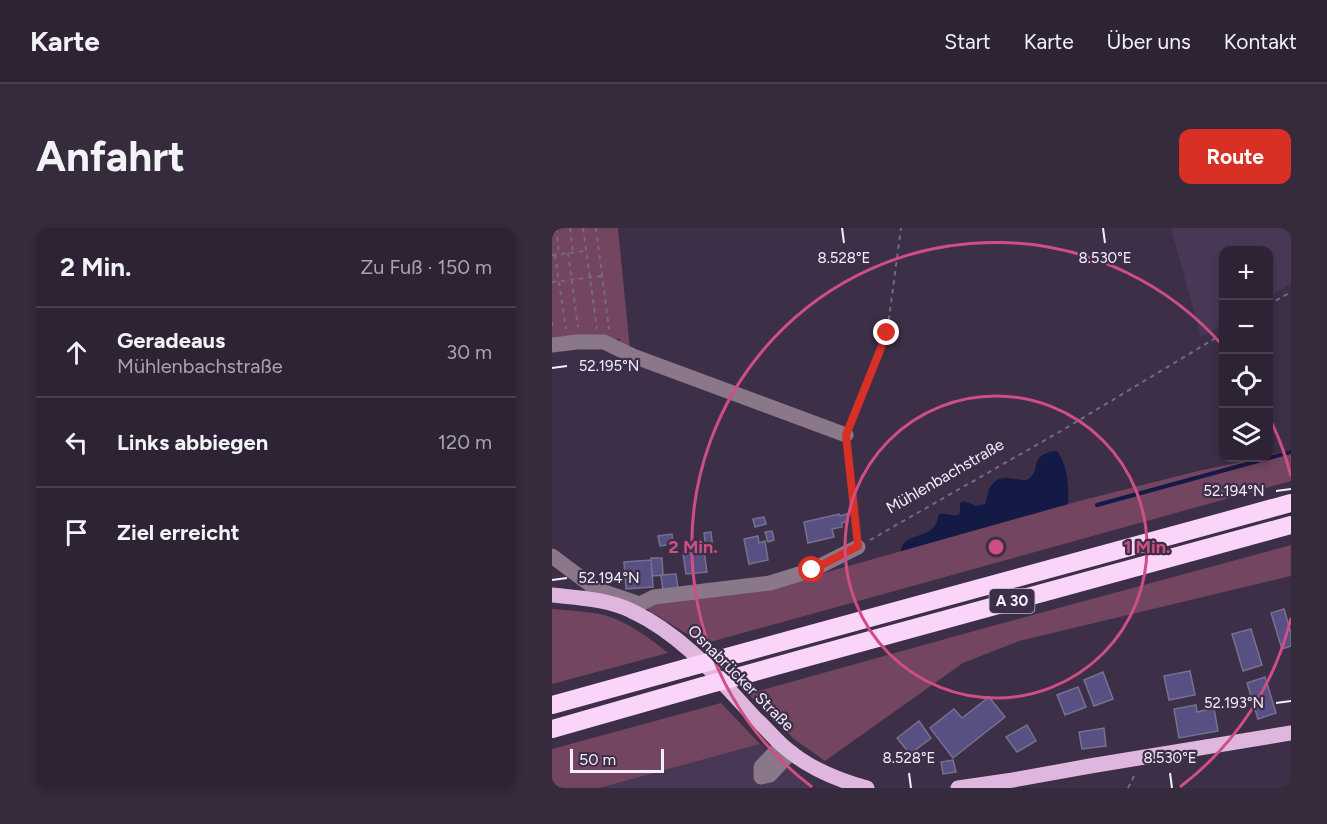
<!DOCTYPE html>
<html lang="de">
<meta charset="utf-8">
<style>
:root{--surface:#2d2335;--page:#352b3d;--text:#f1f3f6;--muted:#a7a4ad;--line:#484050;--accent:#d93025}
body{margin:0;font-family:Figtree,sans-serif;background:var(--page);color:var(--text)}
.controls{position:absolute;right:18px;top:18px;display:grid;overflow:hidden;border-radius:12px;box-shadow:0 3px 9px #0003}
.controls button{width:54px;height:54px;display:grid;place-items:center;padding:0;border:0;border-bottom:2px solid var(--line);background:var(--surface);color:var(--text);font:30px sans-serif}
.scale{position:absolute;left:18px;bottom:15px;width:94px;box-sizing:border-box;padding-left:6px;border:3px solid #f6eefe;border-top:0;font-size:16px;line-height:21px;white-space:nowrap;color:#f6eefe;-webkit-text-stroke:4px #3c2f47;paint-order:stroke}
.stop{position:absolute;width:18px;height:18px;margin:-14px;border:4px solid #d93025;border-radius:50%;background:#fff}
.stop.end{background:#d93025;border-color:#fff;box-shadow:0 2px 6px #0008}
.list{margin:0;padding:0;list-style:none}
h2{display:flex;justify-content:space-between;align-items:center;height:78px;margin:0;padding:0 24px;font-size:26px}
h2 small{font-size:20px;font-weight:400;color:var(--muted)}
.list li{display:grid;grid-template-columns:39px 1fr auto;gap:18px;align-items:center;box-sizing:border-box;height:90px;padding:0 24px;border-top:2px solid var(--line)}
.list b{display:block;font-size:22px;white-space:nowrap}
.list p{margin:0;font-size:20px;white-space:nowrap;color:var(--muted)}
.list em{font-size:20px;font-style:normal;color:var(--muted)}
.icon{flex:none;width:33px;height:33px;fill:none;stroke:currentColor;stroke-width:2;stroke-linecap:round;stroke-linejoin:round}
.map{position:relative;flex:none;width:739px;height:560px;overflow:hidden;border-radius:12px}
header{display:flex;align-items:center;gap:36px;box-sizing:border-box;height:84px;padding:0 30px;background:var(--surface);border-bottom:2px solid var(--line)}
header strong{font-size:28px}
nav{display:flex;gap:33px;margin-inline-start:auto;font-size:21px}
.intro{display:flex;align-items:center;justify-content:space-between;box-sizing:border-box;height:144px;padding:0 36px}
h1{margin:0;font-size:42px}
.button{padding:15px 27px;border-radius:12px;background:var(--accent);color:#fff;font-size:21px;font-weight:700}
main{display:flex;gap:36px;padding:0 36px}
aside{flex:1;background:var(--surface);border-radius:12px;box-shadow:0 3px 9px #0003}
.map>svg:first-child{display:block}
.built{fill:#483856}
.green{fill:#734560}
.water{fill:#131a45}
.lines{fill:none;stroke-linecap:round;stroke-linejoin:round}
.stream{stroke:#131a45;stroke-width:4}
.building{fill:#584f82;stroke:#75728f;stroke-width:1.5}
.path{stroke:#756a7f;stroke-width:2;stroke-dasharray:4.5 4.5;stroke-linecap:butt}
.minor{stroke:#8a778a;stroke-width:15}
.major{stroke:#dfb7de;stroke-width:15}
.highway{stroke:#fbd4fa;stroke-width:18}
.highway-bridge{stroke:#fbd4fa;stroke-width:18}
.route{stroke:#d93025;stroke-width:8}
.ticks{fill:none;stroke:#f6eefe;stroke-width:2}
.ring{fill:none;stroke:#cf4e84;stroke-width:3}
.labels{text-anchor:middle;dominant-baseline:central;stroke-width:4.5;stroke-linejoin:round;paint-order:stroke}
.shield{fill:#3c2f47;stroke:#beb5c7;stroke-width:1.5}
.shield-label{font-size:15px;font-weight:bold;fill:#f6eefe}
.street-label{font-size:16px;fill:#f6eefe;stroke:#3c2f47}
.ticks-label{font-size:15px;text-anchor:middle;fill:#f6eefe;stroke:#3c2f47;stroke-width:4.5;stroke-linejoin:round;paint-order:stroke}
.centre{fill:#cf4e84;stroke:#3c2f47;stroke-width:3}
.ring-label{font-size:18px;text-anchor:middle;font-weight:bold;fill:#cf4e84;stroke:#3c2f47;stroke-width:4.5;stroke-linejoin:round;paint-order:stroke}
</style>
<header>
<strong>Karte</strong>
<nav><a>Start</a><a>Karte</a><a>Über uns</a><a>Kontakt</a></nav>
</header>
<div class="intro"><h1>Anfahrt</h1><a class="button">Route</a></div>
<main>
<aside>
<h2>2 Min.<small>Zu Fuß · 150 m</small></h2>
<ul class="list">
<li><svg class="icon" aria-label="ahead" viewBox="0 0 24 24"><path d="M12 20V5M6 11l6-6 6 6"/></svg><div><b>Geradeaus</b><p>Mühlenbachstraße</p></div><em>30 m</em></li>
<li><svg class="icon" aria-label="left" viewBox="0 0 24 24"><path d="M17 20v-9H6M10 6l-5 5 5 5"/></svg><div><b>Links abbiegen</b></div><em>120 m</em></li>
<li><svg class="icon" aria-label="arrive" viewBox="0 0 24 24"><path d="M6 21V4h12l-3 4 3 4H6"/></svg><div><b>Ziel erreicht</b></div></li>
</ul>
</aside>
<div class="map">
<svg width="739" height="560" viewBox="0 0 739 560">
<rect width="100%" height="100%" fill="#3c2f47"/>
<path class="built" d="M619 0H739V56L717 69 716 22H672L671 96 649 109Z
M208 516 259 560H47Z"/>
<path class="green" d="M0 0H66L78 122 69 120 68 111H26L0 114Z
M739 222V253L151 416 93 380 103 374 261 348 531 272 646 243 707 230H716L717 227Z
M739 317V348L467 413 411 435 273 533 242 511 196 466 440 398Z
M0 381C14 382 29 383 42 385 70 389 95 408 116 425L0 456Z
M169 475 208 516 47 560H0V521Z"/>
<path class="water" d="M502 223 506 224C516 240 517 258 516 276L349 323C350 307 372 310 381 300 384 297 386 291 387 286 394 285 399 288 406 287L408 284V275L412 273 424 278 433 276C436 270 435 263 439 258 452 240 469 258 478 250 489 240 477 228 502 223Z"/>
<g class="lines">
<path class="stream" d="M545 277 739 224"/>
</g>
<path class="building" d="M287 286 288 288 295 286 296 293 290 295V299L280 301 282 309 256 315 252 294Z
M212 289 214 296 203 299 201 291Z
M220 303 222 312 216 314 213 304Z
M159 304 161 323H154L152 305Z
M120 306 121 316 108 318 106 308Z
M206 308 207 315 213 313 216 332 197 336 192 311Z
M152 322 155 344 134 346 131 325Z
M99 330H110L111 347 100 348Z
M99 332 101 359 74 361 72 334Z
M124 346 126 361 111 362 109 347Z
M732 381 739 405V418L730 421 719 385Z
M699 401 710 437 691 443 680 406Z
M638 443 643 467 617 472 612 448Z
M551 444 561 471 542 478 532 452Z
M713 449 724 485 706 491 695 455Z
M526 459 534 479 513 487 505 467Z
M437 469 453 489 401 530 378 500 402 481 410 490Z
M644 477 645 484 662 480 666 503 627 510 622 481Z
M367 493 379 510 358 526 345 510Z
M475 497 484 513 465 524 454 509Z
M552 500 554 518 530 521 527 504Z
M401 532 404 544 391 546 389 534Z"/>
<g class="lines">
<path class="path" d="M4 0 7 26
M18 0 21 24
M31 0 45 101
M44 0 57 101
M16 25 26 99
M0 27 34 23
M3 27 14 101
M0 54 51 48
M716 77 739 64
M0 94 1 103
M299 193 335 105 349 0
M295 219 305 305
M318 312 509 203 672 105
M576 560 583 546"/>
<path class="minor" d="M0 117 25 114H52L81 128 294 207
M0 328 44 361 88 376
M81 384 88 376 102 369 218 355 260 342 306 319
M230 517 209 539V549L218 547 239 524"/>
<path class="major" d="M0 367C28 370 55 371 80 383 132 408 166 450 204 491 213 499 221 509 230 517 253 538 285 552 315 560
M406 560 461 552 538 538 739 505"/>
<path class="highway" d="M164 432 739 275
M181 450 249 431 739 297
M0 477 134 440
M0 501 151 458"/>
<path class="highway-bridge" d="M134 440 164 432
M151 458 181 450"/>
</g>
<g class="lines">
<path class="route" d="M260 342 306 318 294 207 335 105"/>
</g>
<path class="ticks" d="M290 0 292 15M551 0 553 15M0 140 15 138M724 263 739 261M0 352 15 350M724 475 739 473M357 545 359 560M618 545 620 560"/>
<g class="ring">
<circle cx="444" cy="319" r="151"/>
<path d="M739 390A303 303 0 0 1 628 559M260 559A303 303 0 1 1 671 118M717 189A303 303 0 0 1 739 248"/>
</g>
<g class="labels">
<rect class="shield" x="437.5" y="361" width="45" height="24" rx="4.5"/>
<g class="shield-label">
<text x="460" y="373">A 30</text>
</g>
<g class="street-label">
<text transform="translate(393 248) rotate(-30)">Mühlenbachstraße</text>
<text transform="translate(189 450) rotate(45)">Osnabrücker Straße</text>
</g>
</g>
<g class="ticks-label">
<text x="292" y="35">8.528°E</text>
<text x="553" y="35">8.530°E</text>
<text x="57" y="143">52.195°N</text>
<text x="682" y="268">52.194°N</text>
<text x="57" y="355">52.194°N</text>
<text x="682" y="480">52.193°N</text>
<text x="357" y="535">8.528°E</text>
<text x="618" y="535">8.530°E</text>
</g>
<circle cx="444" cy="319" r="9" class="centre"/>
<g class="ring-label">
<text x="595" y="325">1 Min.</text>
<text x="141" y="325">2 Min.</text>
</g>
</svg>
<div class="controls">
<button>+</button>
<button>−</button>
<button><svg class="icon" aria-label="locate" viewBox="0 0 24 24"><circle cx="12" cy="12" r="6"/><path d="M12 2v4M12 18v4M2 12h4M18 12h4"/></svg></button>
<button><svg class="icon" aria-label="layers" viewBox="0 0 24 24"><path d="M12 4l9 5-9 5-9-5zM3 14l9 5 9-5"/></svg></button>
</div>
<div class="scale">50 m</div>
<div class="stop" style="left:260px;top:342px"></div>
<div class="stop end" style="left:335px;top:105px"></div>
</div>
</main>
